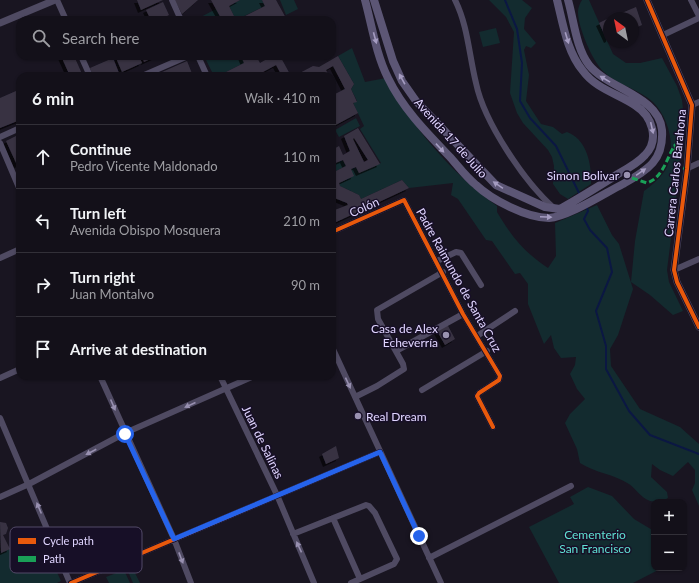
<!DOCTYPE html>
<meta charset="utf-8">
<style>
:root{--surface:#131019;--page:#201e26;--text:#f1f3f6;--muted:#9d9da2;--line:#323038}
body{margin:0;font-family:Lato,sans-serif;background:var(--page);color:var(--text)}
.controls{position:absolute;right:12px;bottom:12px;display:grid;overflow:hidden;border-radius:8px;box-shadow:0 1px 3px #0004}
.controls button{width:36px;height:36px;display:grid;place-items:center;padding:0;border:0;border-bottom:1px solid var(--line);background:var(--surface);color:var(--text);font:20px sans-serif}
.compass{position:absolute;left:603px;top:12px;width:36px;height:36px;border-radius:50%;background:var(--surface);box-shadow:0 1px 3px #0004;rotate:327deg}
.stop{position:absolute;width:12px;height:12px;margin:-9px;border:3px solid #2563eb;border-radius:50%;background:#fff}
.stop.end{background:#2563eb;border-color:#fff;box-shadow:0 1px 4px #0008}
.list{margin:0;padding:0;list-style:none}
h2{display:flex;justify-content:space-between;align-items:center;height:52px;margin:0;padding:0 16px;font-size:17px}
h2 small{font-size:13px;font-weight:400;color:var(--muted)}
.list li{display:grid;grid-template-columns:26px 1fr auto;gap:12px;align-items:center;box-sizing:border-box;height:64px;padding:0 16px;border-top:1px solid var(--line)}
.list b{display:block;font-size:15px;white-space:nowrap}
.list p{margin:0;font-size:13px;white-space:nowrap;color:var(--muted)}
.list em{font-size:13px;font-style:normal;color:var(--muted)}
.icon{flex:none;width:22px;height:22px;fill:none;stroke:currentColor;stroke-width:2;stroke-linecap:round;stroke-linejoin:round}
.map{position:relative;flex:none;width:699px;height:583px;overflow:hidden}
.search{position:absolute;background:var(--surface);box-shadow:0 1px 3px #0004;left:16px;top:16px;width:320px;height:44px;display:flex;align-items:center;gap:10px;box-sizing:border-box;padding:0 14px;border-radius:12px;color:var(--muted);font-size:15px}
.panel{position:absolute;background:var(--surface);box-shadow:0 1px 3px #0004;left:16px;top:72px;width:320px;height:308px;border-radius:12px}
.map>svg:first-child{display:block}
.green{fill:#132b2f}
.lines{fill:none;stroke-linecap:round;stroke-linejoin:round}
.stream{stroke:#0b1743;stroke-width:2}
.building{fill:#383343;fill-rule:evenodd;filter:url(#shadow)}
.minor{stroke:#4f4a62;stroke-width:6}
.tertiary{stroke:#4f4a62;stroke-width:7}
.secondary{stroke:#5c5675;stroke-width:8}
.quiet{stroke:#1a9f57;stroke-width:3;stroke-dasharray:6 3;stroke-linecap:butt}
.cycleway-casing{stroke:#170f27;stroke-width:6}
.cycleway{stroke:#e8590c;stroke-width:4}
.oneway{fill:#a59cc1}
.oneway2{fill:#9890b0}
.route{stroke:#2563eb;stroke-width:5}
.poi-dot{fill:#9a92b1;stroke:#170f27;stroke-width:1.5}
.labels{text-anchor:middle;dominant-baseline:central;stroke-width:3;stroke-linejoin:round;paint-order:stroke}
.street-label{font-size:12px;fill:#e0d5ff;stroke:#170f27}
.poi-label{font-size:12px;fill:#e0d5ff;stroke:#170f27;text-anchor:end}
.park-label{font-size:12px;fill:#5fe1d3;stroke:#170f27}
.key{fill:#170f27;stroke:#534a68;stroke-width:1}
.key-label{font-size:11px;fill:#e0d5ff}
</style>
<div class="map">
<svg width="699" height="583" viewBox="0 0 699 583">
<defs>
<filter id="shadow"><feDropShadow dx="-3" dy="3" stdDeviation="0" flood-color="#0009"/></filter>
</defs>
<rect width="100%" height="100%" fill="#191521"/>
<path class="green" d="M240 0H262L265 6 236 20 229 6Z
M280 0H294L298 9 286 15Z
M489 0H522L532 8 525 18 524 29 536 43 531 48 526 46 524 50 529 75 526 101 541 124 553 127 562 134 567 132C587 139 592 165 591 184L568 199 560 194 553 184 554 166 552 157 548 150 523 123 517 113 510 93 514 32 506 17Z
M582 0H589L613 54 626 63H640L662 58 677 86 682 100 683 109 679 176 667 270 669 282 683 311 673 315 650 295 631 282 635 241 644 191C652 185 662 177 667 167 676 147 669 118 653 102 639 89 617 85 604 72 593 63 577 25 578 11 578 8 580 3 582 0Z
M216 9 222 20H195Z
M496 28 500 43 483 47 479 32Z
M352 48 365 82 386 78C409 124 454 176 497 206V212C512 237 524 252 548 268L556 256 555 223 597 205 612 235 619 244 633 289 618 335 610 349 611 366 640 409 680 427 699 444V506L692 490 695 483V470L688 462 673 476 660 470 652 464 651 477 667 492 668 498C663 501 656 503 650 501 641 498 636 489 629 484 614 474 595 473 580 463L577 449 565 423 570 414 585 399 577 389 570 374 575 365 576 357 561 358 554 348 551 335 544 344 528 304V284L520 273 515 274 492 241 486 240 458 199 451 195 453 183 409 188 402 180 361 199 359 195 340 186 339 183 351 169 356 167 359 173 381 163 360 129 364 126 353 103 357 101 351 89 354 84 338 56Z
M204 56H241L244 63 218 76H214Z
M356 118 360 126 339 137 335 130Z
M343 160 346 166 336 171 333 164Z
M588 487 612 496 634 519 654 531V568H662L633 583H559L529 527 574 504 570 497Z
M40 535 61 581 57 583H0V551L1 553Z
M132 567 140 583H133L127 569Z
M124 570 130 583H109L106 577Z"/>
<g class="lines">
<path class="stream" d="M505 0 517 29 522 63 520 101 530 118 556 146 580 195
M586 206 588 211 584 219 590 230 607 248 612 272 596 311 606 346V369L629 411 650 435 699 454"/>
</g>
<path class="building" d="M137 0H163L141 10Z
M175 0H198L182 14Z
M211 0H240L229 6 236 20H222Z
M262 0H276L287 20H237L265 6Z
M163 2 169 15 159 20H151L146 10Z
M636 7 642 25 633 29V18H610Z
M609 18V39L607 40 599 23Z
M61 56H74L83 76H70Z
M121 56H139L142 63 122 72 116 58Z
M142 56H157L144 62Z
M241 56H256L260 63 272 56H280L291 76H282L276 65 263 72 265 76H218L244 63Z
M338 56 354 84 351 89 357 102 353 103 358 113 332 127V92L333 95 345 89 333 66 326 70 329 76H294L313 66 319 67Z
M113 58 119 73 113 76H93L90 68Z
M187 61 193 76H153Z
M16 91 20 101V120L0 128V98Z
M358 128 380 164 359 173 356 167 351 169 354 176 339 183 340 186 359 195 361 199 402 180 409 188 332 224V211L348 205 347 203 332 197V150L339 146 343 155 350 151 344 136ZM354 138 368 160 364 162 353 139ZM343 160 346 166 336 171 333 164Z
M20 134V164L17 165 6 141Z
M447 324 455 339 445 345 437 331Z
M336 446 339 458 326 464 322 454Z
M0 522 6 523 8 528 6 534 3 535 10 549 1 553Z"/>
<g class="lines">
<path class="minor" d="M57 0 66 20
M172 0 181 20
M455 0C468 26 469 55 476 83 484 122 525 183 555 209
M691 0 699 16
M663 35 699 18
M81 56 90 76
M198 56 207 76
M142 76 188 56
M692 105 699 102
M0 137 20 128
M0 143 20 190
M688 168 699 163
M332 232 404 200 463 314 500 376 499 380 479 393 477 396 493 427
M0 258 20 249
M437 261 456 252 461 253 481 285
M674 270 699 259
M477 336 515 311
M332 347 441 583
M396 351 463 314
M100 376 174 539 191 583
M220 376 277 495 314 583
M0 378 20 369
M422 390 487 351
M355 397 377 386 404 369 403 364 378 319 377 310 443 272
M0 418 70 583
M0 497 29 484 125 433 254 376
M333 518 360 579
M293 534 366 505 369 506 375 513 397 559 394 564 351 583
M429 558 571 486
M71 583 380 452"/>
<path class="tertiary" d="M647 0 692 105 687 169 674 270 677 282 699 327
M0 23 55 0"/>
<path class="secondary" d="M365 0C372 26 376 54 388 78 403 109 427 133 450 157 458 166 466 177 476 185 492 200 527 218 549 218 568 217 605 193 623 184 647 170 664 161 662 130 659 96 608 89 589 65 576 48 574 21 568 0
M374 0 393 61 402 81 416 101 496 185 545 207 560 209C580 198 599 186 618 174 627 169 638 163 645 155 660 140 652 116 636 106 619 94 596 89 583 71 567 52 563 24 557 0"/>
<path class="quiet" d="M632 178 647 183C663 178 667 157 675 145 678 156 673 166 687 169"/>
<defs>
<path id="cycleway" d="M647 0 692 105 687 169 674 270 677 282 699 327
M332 232 404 200 463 314 500 376 499 380 479 393 477 396 493 427
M71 583 380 452"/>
</defs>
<use href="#cycleway" class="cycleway-casing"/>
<use href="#cycleway" class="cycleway"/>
</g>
<defs><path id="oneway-solid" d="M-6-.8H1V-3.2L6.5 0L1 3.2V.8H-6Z"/></defs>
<g class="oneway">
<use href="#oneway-solid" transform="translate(375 38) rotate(75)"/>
<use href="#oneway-solid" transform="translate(567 38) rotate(73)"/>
<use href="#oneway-solid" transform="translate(402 79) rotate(-119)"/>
<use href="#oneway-solid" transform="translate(605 79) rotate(-149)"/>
<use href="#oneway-solid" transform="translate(652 128) rotate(77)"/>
<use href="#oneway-solid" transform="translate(440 148) rotate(47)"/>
<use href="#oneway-solid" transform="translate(641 172) rotate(-35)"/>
<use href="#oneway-solid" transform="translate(498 185) rotate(-146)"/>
<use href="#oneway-solid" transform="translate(546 217) rotate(2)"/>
</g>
<g class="oneway2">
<use href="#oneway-solid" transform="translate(348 383) rotate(65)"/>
<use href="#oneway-solid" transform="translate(113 405) rotate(67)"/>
<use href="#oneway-solid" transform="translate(190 405) rotate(156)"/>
<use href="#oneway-solid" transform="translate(91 452) rotate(152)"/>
<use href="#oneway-solid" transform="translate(39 508) rotate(-113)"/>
<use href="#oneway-solid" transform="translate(299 547) rotate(-115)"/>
<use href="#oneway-solid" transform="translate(181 558) rotate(69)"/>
</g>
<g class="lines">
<path class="route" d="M125 434 174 539 380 452 419 536"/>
</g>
<g class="poi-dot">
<circle cx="627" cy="175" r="4"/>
<circle cx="446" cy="335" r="4"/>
<circle cx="358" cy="416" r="4"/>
</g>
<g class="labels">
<g class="street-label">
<text transform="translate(451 138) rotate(48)">Avenida 17 de Julio</text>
<text transform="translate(675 173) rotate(-84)">Carrera Carlos Barahona</text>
<text transform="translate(364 207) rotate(-24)">Colón</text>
<text transform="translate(459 280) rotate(61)">Padre Raimundo de Santa Cruz</text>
<text transform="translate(263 442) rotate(64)">Juan de Salinas</text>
</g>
<g class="poi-label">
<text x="619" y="175">Simon Bolivar</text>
<text x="438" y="328">Casa de Alex<tspan x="438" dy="14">Echeverría</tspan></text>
<text x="366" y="416" text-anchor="start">Real Dream</text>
</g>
<g class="park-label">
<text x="595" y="534">Cementerio<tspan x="595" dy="14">San Francisco</tspan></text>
</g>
</g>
<rect x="10" y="527" width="132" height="46" rx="6" class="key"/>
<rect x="18" y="538" width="18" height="6" fill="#e8590c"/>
<rect x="18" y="556" width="18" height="6" fill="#1a9f57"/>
<g class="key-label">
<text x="43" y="545">Cycle path</text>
<text x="43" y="563">Path</text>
</g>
</svg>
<div class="controls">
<button>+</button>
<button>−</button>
</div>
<svg class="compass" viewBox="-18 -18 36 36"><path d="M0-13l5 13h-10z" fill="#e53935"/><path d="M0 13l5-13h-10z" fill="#9d9da2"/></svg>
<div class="stop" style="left:125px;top:434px"></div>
<div class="stop end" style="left:419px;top:536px"></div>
<div class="search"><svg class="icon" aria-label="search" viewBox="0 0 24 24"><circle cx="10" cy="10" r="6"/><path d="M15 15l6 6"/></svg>Search here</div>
<section class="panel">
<h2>6 min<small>Walk · 410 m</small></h2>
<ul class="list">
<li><svg class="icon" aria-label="ahead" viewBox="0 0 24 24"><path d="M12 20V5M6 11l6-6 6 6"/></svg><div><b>Continue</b><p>Pedro Vicente Maldonado</p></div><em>110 m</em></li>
<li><svg class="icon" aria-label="left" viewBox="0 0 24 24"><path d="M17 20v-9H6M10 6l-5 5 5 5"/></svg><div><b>Turn left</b><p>Avenida Obispo Mosquera</p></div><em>210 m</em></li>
<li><svg class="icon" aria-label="right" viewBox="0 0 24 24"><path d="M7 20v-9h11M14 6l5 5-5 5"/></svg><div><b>Turn right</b><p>Juan Montalvo</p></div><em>90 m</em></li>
<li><svg class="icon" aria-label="arrive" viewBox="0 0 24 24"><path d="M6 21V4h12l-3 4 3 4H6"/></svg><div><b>Arrive at destination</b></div></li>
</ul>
</section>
</div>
